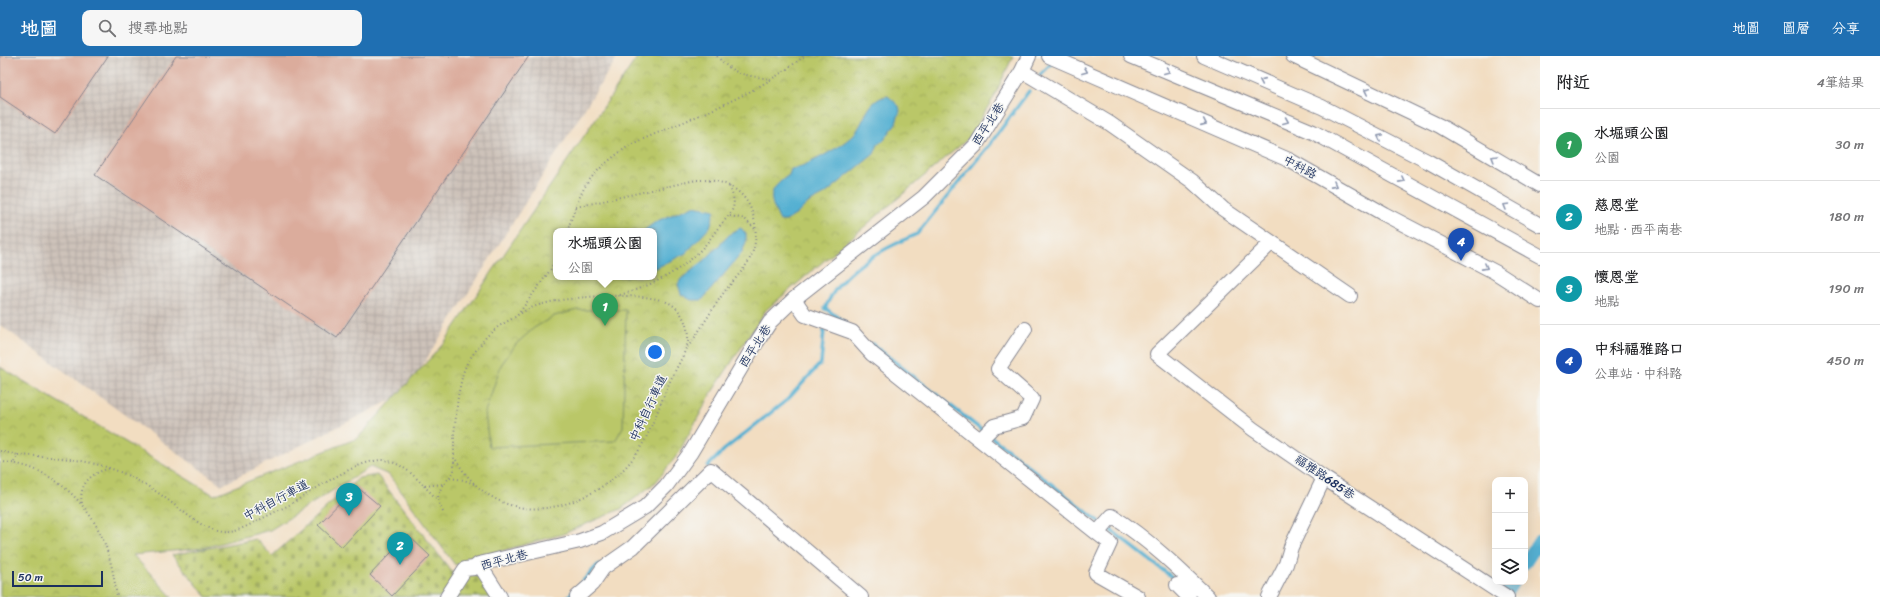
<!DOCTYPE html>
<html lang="zh-TW">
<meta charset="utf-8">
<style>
:root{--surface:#fff;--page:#f6f6f6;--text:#202124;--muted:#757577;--line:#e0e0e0;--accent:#1f6fb2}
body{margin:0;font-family:Sriracha,"LXGW WenKai TC",sans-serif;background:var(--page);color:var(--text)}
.controls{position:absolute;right:12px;bottom:12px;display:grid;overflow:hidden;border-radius:8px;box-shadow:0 4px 16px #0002}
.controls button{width:36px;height:36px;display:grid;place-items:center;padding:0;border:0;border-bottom:1px solid var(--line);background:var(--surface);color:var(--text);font:20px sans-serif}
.scale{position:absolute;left:12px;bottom:10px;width:91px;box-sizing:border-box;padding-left:4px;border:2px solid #1b2f5e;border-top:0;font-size:11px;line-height:14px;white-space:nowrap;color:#1b2f5e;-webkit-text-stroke:3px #f6f6f2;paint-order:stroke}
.you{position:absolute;left:655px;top:296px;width:14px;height:14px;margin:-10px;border:3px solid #fff;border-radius:50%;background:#1a73e8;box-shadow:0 0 0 6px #1a73e833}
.badge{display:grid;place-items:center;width:26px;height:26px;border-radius:50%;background:var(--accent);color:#fff;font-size:13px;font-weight:700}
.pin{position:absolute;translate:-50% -33px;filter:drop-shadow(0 1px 2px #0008)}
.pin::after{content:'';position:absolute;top:21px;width:14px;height:12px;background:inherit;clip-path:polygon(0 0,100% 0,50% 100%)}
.popup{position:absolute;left:553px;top:172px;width:104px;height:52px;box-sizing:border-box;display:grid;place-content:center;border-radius:8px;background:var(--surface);filter:drop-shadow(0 1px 3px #0005);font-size:13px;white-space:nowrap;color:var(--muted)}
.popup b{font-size:15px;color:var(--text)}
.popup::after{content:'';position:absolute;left:50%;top:100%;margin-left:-8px;border:8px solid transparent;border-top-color:var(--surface)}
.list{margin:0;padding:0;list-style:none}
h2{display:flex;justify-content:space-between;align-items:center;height:52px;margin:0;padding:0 16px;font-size:17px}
h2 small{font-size:13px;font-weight:400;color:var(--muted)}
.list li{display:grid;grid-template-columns:26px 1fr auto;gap:12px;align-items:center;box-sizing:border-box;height:72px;padding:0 16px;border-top:1px solid var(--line)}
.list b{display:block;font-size:15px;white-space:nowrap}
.list p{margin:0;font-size:13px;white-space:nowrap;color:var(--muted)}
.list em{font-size:13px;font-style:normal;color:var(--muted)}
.icon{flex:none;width:22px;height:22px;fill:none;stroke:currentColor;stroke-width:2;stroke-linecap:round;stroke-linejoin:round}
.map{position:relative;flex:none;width:1540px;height:541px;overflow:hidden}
header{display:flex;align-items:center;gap:24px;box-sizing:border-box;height:56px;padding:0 20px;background:var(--accent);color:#fff}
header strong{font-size:19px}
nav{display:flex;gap:22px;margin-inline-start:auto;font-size:14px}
.search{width:280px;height:36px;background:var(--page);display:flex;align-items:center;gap:10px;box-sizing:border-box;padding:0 14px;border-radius:8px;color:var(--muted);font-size:15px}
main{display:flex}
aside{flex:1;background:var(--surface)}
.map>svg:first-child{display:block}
.industrial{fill:url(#industrial-grid)}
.cemetery{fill:url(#cemetery-stones);stroke:#6a7b63}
.park{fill:url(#park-crowns);stroke:#6a7b63;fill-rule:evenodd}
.pitch{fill:#bac768;stroke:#6a7b63}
.water{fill:#54b0d2;stroke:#387098}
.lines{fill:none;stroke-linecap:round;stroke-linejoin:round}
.stream{stroke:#54b0d2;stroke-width:3.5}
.canal{stroke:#54b0d2;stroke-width:13}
.building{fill:#dbac9c}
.minor-casing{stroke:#868690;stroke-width:16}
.path{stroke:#868690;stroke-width:2;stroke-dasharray:1 3;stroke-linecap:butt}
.minor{stroke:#fff;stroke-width:14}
.oneway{stroke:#8d97ae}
.labels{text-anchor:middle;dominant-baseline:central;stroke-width:3;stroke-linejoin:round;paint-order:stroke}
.street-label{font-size:12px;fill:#1b2f5e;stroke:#f6f6f2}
</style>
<header>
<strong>地圖</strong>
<div class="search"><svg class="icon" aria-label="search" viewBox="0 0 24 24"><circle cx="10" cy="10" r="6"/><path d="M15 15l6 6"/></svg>搜尋地點</div>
<nav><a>地圖</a><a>圖層</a><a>分享</a></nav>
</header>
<main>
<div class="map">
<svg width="1540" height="541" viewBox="0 0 1540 541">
<defs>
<pattern id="industrial-grid" width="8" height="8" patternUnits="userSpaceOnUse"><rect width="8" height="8" fill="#cdc2b9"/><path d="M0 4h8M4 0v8" fill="none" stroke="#afa7a1"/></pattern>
<pattern id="cemetery-stones" width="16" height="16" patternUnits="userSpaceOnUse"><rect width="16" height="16" fill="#bac768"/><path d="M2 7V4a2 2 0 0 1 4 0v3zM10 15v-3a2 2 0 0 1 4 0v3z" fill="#9fab5d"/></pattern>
<pattern id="park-crowns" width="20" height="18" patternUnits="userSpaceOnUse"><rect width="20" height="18" fill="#bac768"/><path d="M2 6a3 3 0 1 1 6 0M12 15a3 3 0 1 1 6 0" fill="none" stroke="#9fab5d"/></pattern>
</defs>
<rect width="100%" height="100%" fill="#f6f6f2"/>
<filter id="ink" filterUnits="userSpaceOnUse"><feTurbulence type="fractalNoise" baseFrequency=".025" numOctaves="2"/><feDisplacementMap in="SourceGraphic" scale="8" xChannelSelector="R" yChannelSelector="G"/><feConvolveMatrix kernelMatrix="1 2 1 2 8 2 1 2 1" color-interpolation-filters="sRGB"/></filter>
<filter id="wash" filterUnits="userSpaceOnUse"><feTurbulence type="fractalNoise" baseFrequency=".012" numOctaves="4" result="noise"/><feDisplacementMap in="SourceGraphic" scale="16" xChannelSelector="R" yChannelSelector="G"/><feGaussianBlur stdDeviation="0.9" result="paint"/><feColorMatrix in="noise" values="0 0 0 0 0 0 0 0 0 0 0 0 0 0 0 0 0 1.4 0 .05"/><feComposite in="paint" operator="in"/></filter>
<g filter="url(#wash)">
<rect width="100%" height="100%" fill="#f2ddc1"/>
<path class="industrial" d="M0 0H618L405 337 222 429 0 269Z"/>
<path class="cemetery" d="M377 419 452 516 481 521 495 541H207L172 499 256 483 272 500 359 422Z"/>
<path class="park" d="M638 0H1013L994 41 969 82 766 254 712 336 678 398 656 426 621 453 563 478 483 500 455 509 389 419 370 411 270 474 203 492 133 499 172 541H0V311L214 439 358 382 444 287ZM556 175H654V221H556Z"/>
<path class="pitch" d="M577 254H626L623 371 615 385 489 391 485 356 501 309 516 288 534 272 554 260Z"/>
<path class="water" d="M888 40 899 50 900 55 896 67 885 83 878 88 874 98 825 138 808 147 797 158 786 165H780C769 142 766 135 789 119L791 113C806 111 845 89 855 77 866 64 867 43 888 40Z
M693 150 715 154 710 171 686 197 654 213V175H643L657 165Z
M741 172 746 178V187L741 198 702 244H691L681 238 678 228 681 223 705 204 732 176Z"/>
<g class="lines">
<path class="stream" d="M1040 19 1051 8
M825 252 845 267
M825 253C839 215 882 193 917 178L993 84 1029 35
M872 288 984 376
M989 379 1102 468
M708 410 724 394 788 343 821 307 824 274
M1107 471 1177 525
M568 541 598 509"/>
<path class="canal" d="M1525 507 1540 484
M1504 541 1513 526"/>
</g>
<g id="blocks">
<path class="building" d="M0 0H108L55 78 0 41Z
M176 0H529L337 282 95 119Z
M356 430 380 450 342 491 318 469Z
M408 479 430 500 392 540 370 519Z"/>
</g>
</g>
<g filter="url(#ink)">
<use href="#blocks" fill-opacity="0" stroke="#868690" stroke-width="1"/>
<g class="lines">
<defs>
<path id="minor" d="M1049 0 1289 104 1384 158 1495 216 1540 245
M1131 0 1313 76 1540 200
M1204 0 1322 51 1429 106 1540 169
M1293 0 1440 70 1540 129
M1022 15 1109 67 1192 125 1223 153 1350 240
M1271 187 1157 298 1253 373 1324 422 1507 541
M794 243 805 259 852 276 872 298 1097 477
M981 383 994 370 1023 362 1032 343 998 313 1025 273
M479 508 500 541
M1177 529 1189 541
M447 541 465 513 474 512 479 508 580 485 602 477 645 451 666 430 691 396 751 295 770 266 794 243 924 141 976 89 1022 15 1029 0
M577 541 592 528 603 512 633 491 711 414 861 541
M1138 541 1096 517 1110 487 1097 477 1112 460C1148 483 1178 512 1208 541
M1269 541 1286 508 1291 491 1324 422"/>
</defs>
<use href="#minor" class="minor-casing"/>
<path class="path" d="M717 0C734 20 746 19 770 23
M576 151 696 124C708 124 720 124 731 131 757 144 762 183 748 206 742 216 732 226 725 235 712 253 701 273 688 291
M730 160 745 163 756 174
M567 175C574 157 579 136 592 121 602 109 617 98 630 89 689 62 753 42 804 0
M620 239C660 227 692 210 715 176 728 158 741 155 729 130
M0 395 18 399
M456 404C488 457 541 465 593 436 609 427 623 416 634 401 649 382 658 352 668 330 674 315 684 301 688 286 689 272 683 254 669 247 645 235 569 240 543 248 534 250 526 254 518 259
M0 406C44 407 83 440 101 479 110 498 114 520 117 541
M14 406 18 399C80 402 117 406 168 444 183 455 209 479 228 476 239 475 249 469 259 464 269 459 279 454 289 449 311 436 355 405 381 404 398 404 414 419 424 430L444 428 454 416V379L458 340 463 317 468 305 487 280 499 270 517 260 551 213 556 202
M450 422 464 424 474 428
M424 430 437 443
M82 447C78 427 93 416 111 412
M443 456C437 444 436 440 443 429"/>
<use href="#minor" class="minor"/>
</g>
<defs><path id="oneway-chevron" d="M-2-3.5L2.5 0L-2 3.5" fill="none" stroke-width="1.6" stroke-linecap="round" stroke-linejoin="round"/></defs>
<g class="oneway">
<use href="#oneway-chevron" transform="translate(1085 15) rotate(22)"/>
<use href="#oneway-chevron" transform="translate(1167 15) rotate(23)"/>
<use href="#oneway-chevron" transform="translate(1262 25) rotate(-156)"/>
<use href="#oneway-chevron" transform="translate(1367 35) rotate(-154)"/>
<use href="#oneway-chevron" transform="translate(1286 65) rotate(23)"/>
<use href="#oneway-chevron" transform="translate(1204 67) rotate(24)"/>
<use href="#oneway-chevron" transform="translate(1380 81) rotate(-153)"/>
<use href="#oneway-chevron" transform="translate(1494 102) rotate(-149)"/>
<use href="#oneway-chevron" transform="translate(1402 124) rotate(28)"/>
<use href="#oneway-chevron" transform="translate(1334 129) rotate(29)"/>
<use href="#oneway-chevron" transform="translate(1506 150) rotate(-150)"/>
<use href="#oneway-chevron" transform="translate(1485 211) rotate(28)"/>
</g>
</g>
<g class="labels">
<g class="street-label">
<text transform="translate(988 68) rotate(-57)">西平北巷</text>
<text transform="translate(1300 111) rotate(28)">中科路</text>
<text transform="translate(755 290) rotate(-57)">西平北巷</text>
<text transform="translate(648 352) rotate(-65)">中科自行車道</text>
<text transform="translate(1325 421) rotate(34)">福雅路685巷</text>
<text transform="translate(276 444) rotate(-28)">中科自行車道</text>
<text transform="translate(504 504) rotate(-15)">西平北巷</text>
</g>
</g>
</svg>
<div class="controls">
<button>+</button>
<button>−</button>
<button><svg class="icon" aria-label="layers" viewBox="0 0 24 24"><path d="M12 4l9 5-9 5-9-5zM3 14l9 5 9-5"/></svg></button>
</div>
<div class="scale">50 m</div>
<div class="you"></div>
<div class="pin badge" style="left:605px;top:270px;background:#2e9e5b">1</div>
<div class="popup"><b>水堀頭公園</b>公園</div>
<div class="pin badge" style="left:400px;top:509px;background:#0f9aa8">2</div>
<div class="pin badge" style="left:349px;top:460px;background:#0f9aa8">3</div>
<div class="pin badge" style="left:1461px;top:205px;background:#1a4fb4">4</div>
</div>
<aside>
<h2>附近<small>4筆結果</small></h2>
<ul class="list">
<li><span class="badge" style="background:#2e9e5b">1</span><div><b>水堀頭公園</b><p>公園</p></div><em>30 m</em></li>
<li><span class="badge" style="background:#0f9aa8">2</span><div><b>慈恩堂</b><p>地點 · 西平南巷</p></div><em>180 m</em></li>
<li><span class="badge" style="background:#0f9aa8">3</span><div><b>懷恩堂</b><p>地點</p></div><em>190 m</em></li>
<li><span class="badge" style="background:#1a4fb4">4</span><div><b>中科福雅路口</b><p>公車站 · 中科路</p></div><em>450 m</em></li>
</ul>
</aside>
</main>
